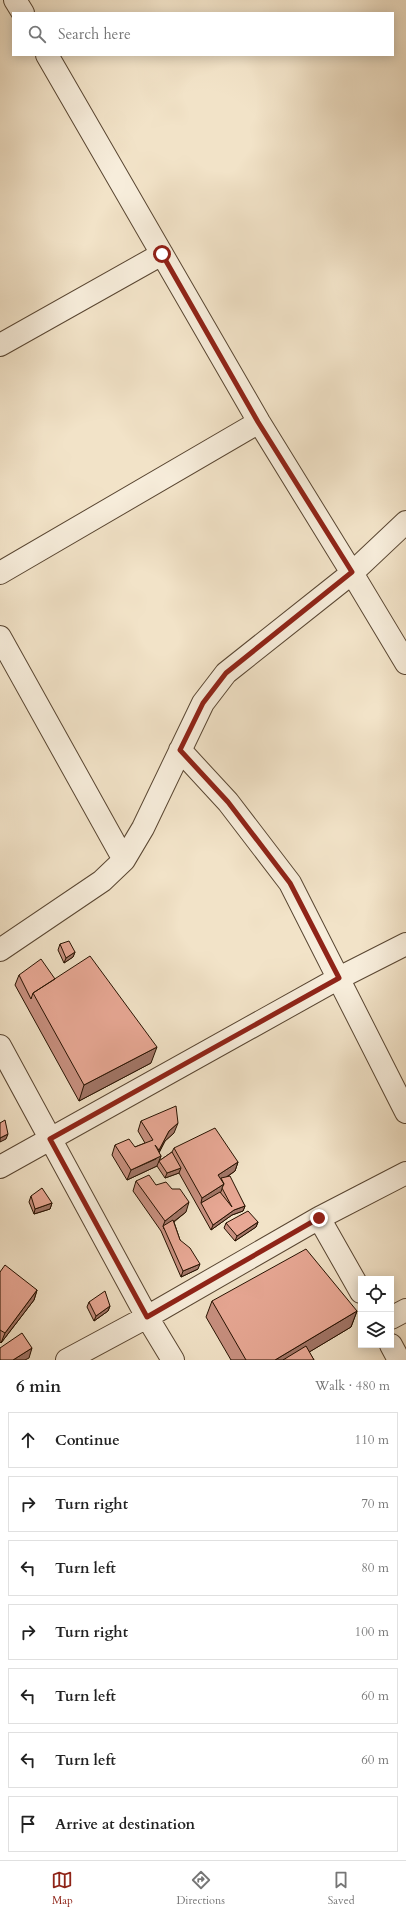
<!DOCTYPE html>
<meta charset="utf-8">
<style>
:root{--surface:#fff;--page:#f6f6f6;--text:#222;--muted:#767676;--line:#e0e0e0;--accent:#8f2418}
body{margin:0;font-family:Cardo,serif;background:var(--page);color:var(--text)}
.controls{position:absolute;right:12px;bottom:12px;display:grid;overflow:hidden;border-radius:0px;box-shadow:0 2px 10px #0003}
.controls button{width:36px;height:36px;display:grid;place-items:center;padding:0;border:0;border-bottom:1px solid var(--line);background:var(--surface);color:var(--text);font:20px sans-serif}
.stop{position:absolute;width:12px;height:12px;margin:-9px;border:3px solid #8f2418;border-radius:50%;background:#fff}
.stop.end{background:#8f2418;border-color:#fff;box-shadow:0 1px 4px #0008}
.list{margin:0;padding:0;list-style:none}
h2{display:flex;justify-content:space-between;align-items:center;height:52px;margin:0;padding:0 16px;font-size:17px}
h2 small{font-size:13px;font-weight:400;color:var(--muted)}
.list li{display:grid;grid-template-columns:26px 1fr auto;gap:12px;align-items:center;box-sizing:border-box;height:56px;margin:0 8px 8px;padding:0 8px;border:1px solid var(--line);border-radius:0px}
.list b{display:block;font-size:15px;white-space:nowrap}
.list em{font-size:13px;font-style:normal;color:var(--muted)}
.icon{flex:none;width:22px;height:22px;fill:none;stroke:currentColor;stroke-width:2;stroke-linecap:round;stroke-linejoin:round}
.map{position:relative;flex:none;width:406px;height:1360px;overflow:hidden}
.search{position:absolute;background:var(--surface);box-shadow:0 2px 10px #0003;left:12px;right:12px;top:12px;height:44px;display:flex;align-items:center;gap:10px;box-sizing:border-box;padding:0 14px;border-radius:0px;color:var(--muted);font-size:15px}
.sheet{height:500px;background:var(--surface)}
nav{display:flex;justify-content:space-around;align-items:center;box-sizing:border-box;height:56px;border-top:1px solid var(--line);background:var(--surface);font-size:11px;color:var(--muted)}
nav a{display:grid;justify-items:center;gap:2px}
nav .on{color:var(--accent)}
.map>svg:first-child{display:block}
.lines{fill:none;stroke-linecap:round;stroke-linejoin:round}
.minor-casing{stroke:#594632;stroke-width:24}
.minor{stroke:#f7eddb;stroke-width:22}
.wall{fill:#c89080;stroke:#261100}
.shaded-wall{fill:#a27668;stroke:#261100}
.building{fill:#e8a895;stroke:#261100}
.route{stroke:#8f2418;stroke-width:5}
</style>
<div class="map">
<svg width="406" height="1360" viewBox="0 0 406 1360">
<rect width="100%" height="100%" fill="#f2e3c8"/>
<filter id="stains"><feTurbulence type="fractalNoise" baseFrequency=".005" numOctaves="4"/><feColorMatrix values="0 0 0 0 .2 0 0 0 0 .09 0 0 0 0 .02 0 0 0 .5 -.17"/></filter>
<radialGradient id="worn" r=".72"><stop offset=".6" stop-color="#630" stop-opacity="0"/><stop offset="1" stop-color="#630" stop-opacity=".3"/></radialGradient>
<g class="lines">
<defs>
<path id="minor" d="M15 0 23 13
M47 55 259 422 352 573 406 663
M0 345 162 254
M0 573 259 422
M0 637 124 860
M180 750 228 802 290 883 406 1112
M0 950 102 881 124 860 143 828 203 703 226 673 352 573 406 522
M0 1046 147 1317 173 1360
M0 1167 339 978 406 944
M319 1218 361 1292
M391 1318 406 1310
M391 1345 399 1360
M67 1360 147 1317 319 1218 406 1173"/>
</defs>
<use href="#minor" class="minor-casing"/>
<use href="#minor" class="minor"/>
</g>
<path class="wall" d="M60 944 75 952 73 957 64 963 58 950Z
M19 975 55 979 151 1063 79 1101 15 985Z
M141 1121 174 1133 165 1141 159 1153 161 1156 159 1161 172 1152 174 1148 238 1162 235 1171 227 1177 245 1206 243 1211 232 1215 211 1230 179 1173 165 1178 157 1166 127 1180 112 1155 115 1145 135 1147 145 1143 138 1131Z
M136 1181 156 1185 186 1212 174 1222 180 1240 198 1269 181 1277 161 1231 133 1191Z
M31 1196 52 1203 50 1209 34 1214 29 1202Z
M258 1222 256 1227 235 1241 224 1228 226 1223Z
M0 1272 37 1290 34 1300 1 1343 0 1342Z
M212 1301 357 1311 351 1327 309 1352 314 1360H231L206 1317Z
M89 1302 110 1306 108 1311 94 1321 87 1307Z"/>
<path class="shaded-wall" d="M75 952 73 957 64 963 66 958Z
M157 1047 151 1063 79 1101 84 1085Z
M178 1123 174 1133 165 1141 156 1158 161 1156 157 1166 127 1180 131 1170 156 1159 159 1150 169 1131Z
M8 1134 6 1139 0 1142V1138Z
M238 1162 235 1171 219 1182 218 1175Z
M181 1168 179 1173 165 1178 167 1173Z
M224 1184 220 1194 201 1203 202 1198Z
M189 1202 186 1212 164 1229 163 1226 165 1221Z
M52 1203 50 1209 34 1214 35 1209Z
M245 1206 243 1211 232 1215 211 1230 213 1225 234 1210Z
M258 1222 256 1227 235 1241 237 1236Z
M200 1264 198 1269 181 1277 183 1271Z
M37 1290 34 1300 1 1343 5 1333Z
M110 1306 108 1311 94 1321 96 1316Z
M357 1311 351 1327 296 1360H275Z
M32 1348 29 1358 25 1360H13Z"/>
<path class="building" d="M69 941 75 952 66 958 60 944Z
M90 956 157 1047 84 1085 33 993Z
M41 959 55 979 33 993 31 999 19 975Z
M176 1106 178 1123 169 1131 159 1150 155 1145 161 1156 131 1170 115 1145 129 1139 135 1147 153 1140 141 1121Z
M5 1120 8 1134 0 1138V1123Z
M215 1128 238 1162 218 1175 224 1184 202 1198 174 1148Z
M172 1152 181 1168 167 1173 159 1161Z
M149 1175 156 1185 166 1182 172 1189H180L189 1202 165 1221 136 1181Z
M230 1176 245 1206 234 1210 213 1225 201 1203 220 1192 232 1207 222 1188 224 1184 221 1178Z
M42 1188 52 1203 35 1209 31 1196Z
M248 1211 258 1222 237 1236 226 1223Z
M173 1220 180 1240 190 1248 200 1264 183 1271 163 1226Z
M306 1249 357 1311 275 1360H246L212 1301Z
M5 1265 37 1290 5 1333 0 1330V1272Z
M105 1291 110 1306 96 1316 89 1302Z
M22 1333 32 1348 13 1360H0V1348Z
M306 1346 314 1360H283Z"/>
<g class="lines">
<path class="route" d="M162 254 258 422 352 572 226 673 203 703 180 750 228 802 290 883 339 978 50 1139 147 1317 319 1218"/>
</g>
<rect width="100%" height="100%" filter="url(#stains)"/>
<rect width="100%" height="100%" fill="url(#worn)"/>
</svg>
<div class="controls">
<button><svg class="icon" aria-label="locate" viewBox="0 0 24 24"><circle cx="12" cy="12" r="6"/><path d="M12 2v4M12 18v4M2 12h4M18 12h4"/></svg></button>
<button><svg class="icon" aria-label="layers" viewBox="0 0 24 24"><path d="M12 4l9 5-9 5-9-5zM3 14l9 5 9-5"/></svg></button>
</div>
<div class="stop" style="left:162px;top:254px"></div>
<div class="stop end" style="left:319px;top:1218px"></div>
<div class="search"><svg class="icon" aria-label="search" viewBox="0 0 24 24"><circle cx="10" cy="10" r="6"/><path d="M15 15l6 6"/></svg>Search here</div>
</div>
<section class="sheet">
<h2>6 min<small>Walk · 480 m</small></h2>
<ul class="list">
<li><svg class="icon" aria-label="ahead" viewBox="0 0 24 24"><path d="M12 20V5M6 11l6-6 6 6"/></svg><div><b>Continue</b></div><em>110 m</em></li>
<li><svg class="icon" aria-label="right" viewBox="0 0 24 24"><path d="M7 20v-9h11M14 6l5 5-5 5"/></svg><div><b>Turn right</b></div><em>70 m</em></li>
<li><svg class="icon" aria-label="left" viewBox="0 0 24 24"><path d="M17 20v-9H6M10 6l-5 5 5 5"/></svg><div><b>Turn left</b></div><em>80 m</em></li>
<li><svg class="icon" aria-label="right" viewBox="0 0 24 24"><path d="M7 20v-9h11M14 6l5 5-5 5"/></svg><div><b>Turn right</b></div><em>100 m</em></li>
<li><svg class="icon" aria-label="left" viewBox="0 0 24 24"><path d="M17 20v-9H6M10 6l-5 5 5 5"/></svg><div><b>Turn left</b></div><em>60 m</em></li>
<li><svg class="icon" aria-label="left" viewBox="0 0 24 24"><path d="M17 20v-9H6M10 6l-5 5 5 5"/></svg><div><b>Turn left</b></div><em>60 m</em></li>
<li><svg class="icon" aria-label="arrive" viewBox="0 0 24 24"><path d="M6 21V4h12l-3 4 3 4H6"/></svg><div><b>Arrive at destination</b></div></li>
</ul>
</section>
<nav>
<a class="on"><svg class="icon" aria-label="map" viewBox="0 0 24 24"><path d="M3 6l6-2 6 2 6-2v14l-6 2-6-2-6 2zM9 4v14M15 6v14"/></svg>Map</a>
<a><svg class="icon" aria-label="directions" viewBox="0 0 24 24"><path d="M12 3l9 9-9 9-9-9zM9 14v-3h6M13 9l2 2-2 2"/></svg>Directions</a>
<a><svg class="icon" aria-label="saved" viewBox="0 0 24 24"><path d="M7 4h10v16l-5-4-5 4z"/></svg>Saved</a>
</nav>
